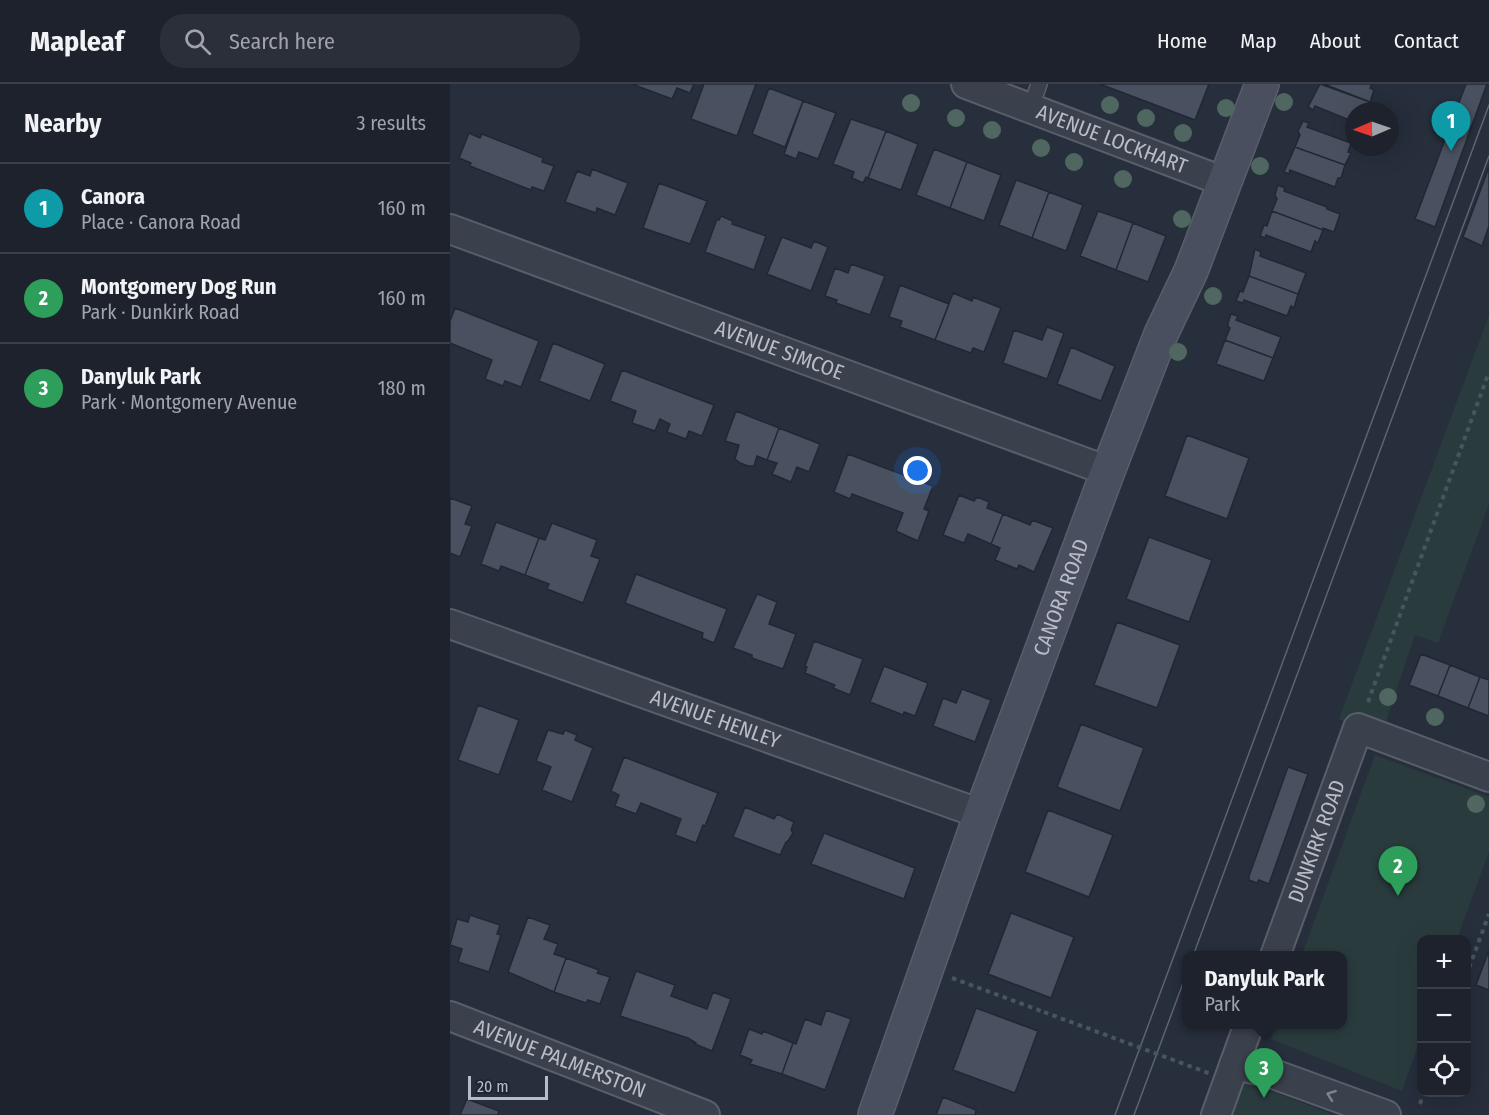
<!DOCTYPE html>
<meta charset="utf-8">
<style>
:root{--surface:#1d222d;--page:#2a2f39;--text:#f1f3f6;--muted:#a0a4aa;--line:#3b3f49;--accent:#96afee}
body{margin:0;font-family:"Fira Sans Condensed",sans-serif;background:var(--page);color:var(--text)}
.controls{position:absolute;right:18px;bottom:18px;display:grid;overflow:hidden;border-radius:12px;box-shadow:0 6px 24px #0002}
.controls button{width:54px;height:54px;display:grid;place-items:center;padding:0;border:0;border-bottom:2px solid var(--line);background:var(--surface);color:var(--text);font:30px sans-serif}
.compass{position:absolute;left:895px;top:18px;width:54px;height:54px;border-radius:50%;background:var(--surface);box-shadow:0 6px 24px #0002;rotate:268deg}
.scale{position:absolute;left:18px;bottom:15px;width:80px;box-sizing:border-box;padding-left:6px;border:3px solid #b7bcc8;border-top:0;font-size:16px;line-height:21px;white-space:nowrap;color:#b7bcc8;-webkit-text-stroke:4px #202532;paint-order:stroke}
.you{position:absolute;left:468px;top:387px;width:21px;height:21px;margin:-15px;border:4px solid #fff;border-radius:50%;background:#1a73e8;box-shadow:0 0 0 9px #1a73e833}
.badge{display:grid;place-items:center;width:39px;height:39px;border-radius:50%;background:var(--accent);color:#fff;font-size:20px;font-weight:700}
.pin{position:absolute;translate:-50% -50px;filter:drop-shadow(0 2px 3px #0008)}
.pin::after{content:'';position:absolute;top:32px;width:21px;height:18px;background:inherit;clip-path:polygon(0 0,100% 0,50% 100%)}
.popup{position:absolute;left:732px;top:867px;width:165px;height:78px;box-sizing:border-box;display:grid;place-content:center;border-radius:12px;background:var(--surface);filter:drop-shadow(0 2px 4px #0005);font-size:20px;white-space:nowrap;color:var(--muted)}
.popup b{font-size:22px;color:var(--text)}
.popup::after{content:'';position:absolute;left:50%;top:100%;margin-left:-12px;border:12px solid transparent;border-top-color:var(--surface)}
.list{margin:0;padding:0;list-style:none}
h2{display:flex;justify-content:space-between;align-items:center;height:78px;margin:0;padding:0 24px;font-size:26px}
h2 small{font-size:20px;font-weight:400;color:var(--muted)}
.list li{display:grid;grid-template-columns:39px 1fr auto;gap:18px;align-items:center;box-sizing:border-box;height:90px;padding:0 24px;border-top:2px solid var(--line)}
.list b{display:block;font-size:22px;white-space:nowrap}
.list p{margin:0;font-size:20px;white-space:nowrap;color:var(--muted)}
.list em{font-size:20px;font-style:normal;color:var(--muted)}
.icon{flex:none;width:33px;height:33px;fill:none;stroke:currentColor;stroke-width:2;stroke-linecap:round;stroke-linejoin:round}
.map{position:relative;flex:none;width:1039px;height:1031px;overflow:hidden}
header{display:flex;align-items:center;gap:36px;box-sizing:border-box;height:84px;padding:0 30px;background:var(--surface);border-bottom:2px solid var(--line)}
header strong{font-size:28px}
nav{display:flex;gap:33px;margin-inline-start:auto;font-size:21px}
.search{width:420px;height:54px;background:var(--page);display:flex;align-items:center;gap:15px;box-sizing:border-box;padding:0 21px;border-radius:24px;color:var(--muted);font-size:22px}
main{display:flex}
aside{flex:1;background:var(--surface)}
.map>svg:first-child{display:block}
.green{fill:#2a3b3e}
.building{fill:#495160;stroke:#222734;stroke-width:1.5}
.lines{fill:none;stroke-linecap:round;stroke-linejoin:round}
.lane-casing{stroke:#595e6b;stroke-width:18}
.street-casing{stroke:#595e6b;stroke-width:32}
.secondary-casing{stroke:#595e6b;stroke-width:36}
.path{stroke:#47565b;stroke-width:4;stroke-dasharray:4.5 4.5;stroke-linecap:butt}
.lane{stroke:#3b404d;stroke-width:15}
.street{stroke:#3b404d;stroke-width:28}
.secondary{stroke:#494f5f;stroke-width:33}
.tram{stroke:#5d6473;stroke-width:1.5}
.path-bridge{stroke:#47565b;stroke-width:4;stroke-dasharray:4.5 4.5;stroke-linecap:butt}
.tree{fill:#4f6760}
.oneway{stroke:#7f8491}
.labels{text-anchor:middle;dominant-baseline:central;stroke-width:6;stroke-linejoin:round;paint-order:stroke}
.street-label{font-size:21px;fill:#b7bcc8;stroke:#202532}
</style>
<header>
<strong>Mapleaf</strong>
<div class="search"><svg class="icon" aria-label="search" viewBox="0 0 24 24"><circle cx="10" cy="10" r="6"/><path d="M15 15l6 6"/></svg>Search here</div>
<nav><a>Home</a><a>Map</a><a>About</a><a>Contact</a></nav>
</header>
<main>
<aside>
<h2>Nearby<small>3 results</small></h2>
<ul class="list">
<li><span class="badge" style="background:#0f9aa8">1</span><div><b>Canora</b><p>Place · Canora Road</p></div><em>160 m</em></li>
<li><span class="badge" style="background:#2e9e5b">2</span><div><b>Montgomery Dog Run</b><p>Park · Dunkirk Road</p></div><em>160 m</em></li>
<li><span class="badge" style="background:#2e9e5b">3</span><div><b>Danyluk Park</b><p>Park · Montgomery Avenue</p></div><em>180 m</em></li>
</ul>
</aside>
<div class="map">
<svg width="1039" height="1031" viewBox="0 0 1039 1031">
<rect width="100%" height="100%" fill="#272e3c"/>
<path class="green" d="M1039 231V420L988 559 965 551 931 652 889 635Z
M925 671 1039 713V768L1007 855 972 856 971 953 952 1007 821 955 826 941 892 940V872L852 871Z
M795 997 884 1031H782Z"/>
<path class="building" d="M182 0H244L240 9 227 4 222 15Z
M254 0H306L287 52 241 35Z
M650 0H759L745 36Z
M870 0 920 18 916 27H904V38L865 22 863 26 858 23Z
M874 0H922L920 4 924 6 920 18Z
M1016 0H1037L985 143 965 135Z
M319 4 353 17 335 63 302 50Z
M353 17 386 29 368 75 349 68 346 75 334 70Z
M401 35 436 47 418 94 416 93 413 99 402 94 404 88 383 80Z
M853 37 859 39 857 43 901 59 898 68 901 69 895 81 845 63 850 51 848 47Z
M436 47 468 60 451 106 418 94Z
M19 49 30 54 32 50 93 74 92 78 104 82 94 107 82 103 81 106 20 82 21 79 9 74Z
M845 63 895 81 891 94H888L885 103 840 86 839 90 834 88Z
M484 65 517 78 500 124 466 111Z
M517 78 551 91 534 137 500 124Z
M1039 83V142L1032 162 1013 153Z
M142 85 178 99 165 131 147 124 146 129 115 118 127 87 140 92Z
M566 96 599 108 582 154 549 141Z
M209 99 257 117 240 160 193 144Z
M828 101 835 104 834 107 877 123V125L890 130 884 148 873 144V146L822 127 827 115 825 111Z
M599 108 633 121 616 167 582 154Z
M648 127 683 139 666 186 630 172Z
M822 127 873 146 868 159 865 157 861 168 816 151 815 154 810 152 814 141 817 142Z
M271 132 283 137 282 140 316 152 304 186 255 168 267 135 269 136Z
M683 139 716 152 698 198 666 186Z
M332 153 361 164 364 157 378 163 361 207 317 190Z
M805 165 811 168 810 172 856 189 848 210 799 192Z
M401 180 435 192 420 231 386 219 387 216 375 212 385 184 398 189Z
M799 192 848 210 844 224 841 222 837 232 794 216 793 219 786 217 790 207 793 208Z
M450 201 499 220 485 256 450 243 452 237 439 233Z
M503 209 522 217 523 213 551 224 534 268 523 264 521 269 485 256Z
M5 224 89 257 71 303 55 297 53 302 35 295 42 276 0 259V237Z
M781 230 788 232 786 236 831 253 823 274 775 256 780 244 778 243V239Z
M597 243 614 249 597 295 553 279 564 246 592 256Z
M775 256 823 274 814 297 766 280Z
M103 259 155 280 140 317 89 297Z
M621 263 665 282 651 317 607 300Z
M172 286 264 321 252 352 239 347 236 355 217 348 220 340 210 335 205 347 182 339 186 327 160 317Z
M286 327 329 344 317 376 307 372 304 382H298L290 379 285 375 289 361 275 357Z
M329 344 370 360 359 388 347 383 341 398 322 390 327 379 317 376Z
M737 351 799 374 777 435 715 412Z
M398 370 483 402 474 425 479 427 468 457 446 447 453 429 402 410 400 415 384 408Z
M509 411 524 417 526 414H530L539 418 537 424 553 430 541 460 518 450 514 459 493 451Z
M0 414 22 422 15 440 22 442 10 473 0 469Z
M553 430 580 441 582 436 603 444 584 488 569 481 567 485 545 476 550 464 541 460Z
M46 438 89 454 75 491 51 482 49 487 31 480Z
M102 439 147 456 141 472 150 475 133 519 97 505 99 500 75 491 89 454 95 456Z
M699 453 762 476 739 538 676 515Z
M186 490 277 525 264 559 252 554 253 549 175 519Z
M307 510 327 518 319 540 346 550 333 585 302 574V571L283 564Z
M667 538 730 561 707 624 644 601Z
M364 557 413 575 400 611 383 604 385 601 355 589 357 583 355 582Z
M971 570 1000 581 988 612 959 601Z
M1000 581 1030 593 1018 624 988 612Z
M434 582 478 599 465 632 454 628 453 631 420 618Z
M1030 593 1039 596V632L1018 624Z
M512 605 541 616 525 658 483 642 493 614 506 619Z
M28 621 69 636 49 691 8 676Z
M631 640 694 664 670 727 607 703Z
M98 646 113 650 115 646 127 651 125 656 143 664 122 718 92 706 101 683 86 677Z
M174 673 268 709 255 742 253 741 246 759 225 751 231 735 191 719 186 730 165 722 169 711 161 707Z
M838 683 858 690 819 800 809 796 807 799 799 796V792Z
M295 723 324 735 327 730 344 738 341 746 343 749 338 757 336 758 330 771 283 753Z
M598 726 663 751 639 813 575 788Z
M374 749 465 784 454 815 361 780Z
M561 829 624 853 601 914 538 890Z
M20 831 50 841 47 850 51 851 39 888 8 878 12 865 0 861 7 835 18 838Z
M78 833 100 841 94 855 108 860 104 870 116 874 104 908 58 888Z
M1039 866V906L1026 901Z
M116 874 149 886 147 889 160 893 150 920 138 916 136 919 104 908Z
M186 887 225 901 221 912 257 925 263 908 281 915 262 967 245 960 246 959 238 954 170 932Z
M526 924 588 947 565 1009 503 986Z
M376 926 401 935 375 1006 332 990 343 959 346 960 355 935 371 941Z
M299 945 312 950 313 947 343 959 332 990 300 980 302 976 290 971Z
M493 1013 526 1026 525 1031H486Z
M17 1015 49 1027 48 1031H10Z"/>
<g class="lines">
<defs>
<path id="lane" d="M581 23 589 0"/>
<g id="street">
<path id="s1" d="M516 0 775 98"/>
<path id="s2" d="M0 145 658 387"/>
<path id="s3" d="M0 540 531 730"/>
<path id="s4" d="M825 872 908 644 1039 693"/>
<path id="s5" d="M0 932 255 1031"/>
<path d="M784 981 818 988 936 1031"/>
<path d="M766 1031 799 940"/>
</g>
<g id="secondary">
<path id="s6" d="M425 1031 531 730 658 387 711 250 741 187 812 0"/>
</g>
</defs>
<use href="#lane" class="lane-casing"/>
<use href="#street" class="street-casing"/>
<use href="#secondary" class="secondary-casing"/>
<path class="path" d="M918 618 1039 288
M1016 892 1039 830
M502 894 594 928
M970 1020 974 1008"/>
<use href="#lane" class="lane"/>
<use href="#street" class="street"/>
<use href="#secondary" class="secondary"/>
<path class="tram" d="M743 872 1039 72
M665 1031 1039 21
M684 1031 736 891"/>
<path class="path-bridge" d="M594 928 761 990"/>
</g>
<g class="tree">
<circle cx="834" cy="18" r="9"/>
<circle cx="461" cy="19" r="9"/>
<circle cx="660" cy="21" r="9"/>
<circle cx="776" cy="24" r="9"/>
<circle cx="506" cy="34" r="9"/>
<circle cx="696" cy="34" r="9"/>
<circle cx="542" cy="46" r="9"/>
<circle cx="733" cy="49" r="9"/>
<circle cx="591" cy="64" r="9"/>
<circle cx="624" cy="78" r="9"/>
<circle cx="810" cy="82" r="9"/>
<circle cx="673" cy="95" r="9"/>
<circle cx="732" cy="135" r="9"/>
<circle cx="763" cy="212" r="9"/>
<circle cx="728" cy="268" r="9"/>
<circle cx="938" cy="613" r="9"/>
<circle cx="985" cy="633" r="9"/>
<circle cx="1026" cy="720" r="9"/>
</g>
<defs><path id="oneway-chevron" d="M-2-3.5L2.5 0L-2 3.5" fill="none" stroke-width="1.6" stroke-linecap="round" stroke-linejoin="round" transform="scale(1.5)"/></defs>
<use class="oneway" href="#oneway-chevron" transform="translate(881 1011) rotate(-160)"/>
<g class="labels">
<g class="street-label">
<text stroke="none"><textPath href="#s1" startOffset="156">AVENUE LOCKHART</textPath></text>
<text stroke="none"><textPath href="#s2" startOffset="351">AVENUE SIMCOE</textPath></text>
<text stroke="none"><textPath href="#s6" startOffset="550">CANORA ROAD</textPath></text>
<text stroke="none"><textPath href="#s3" startOffset="282">AVENUE HENLEY</textPath></text>
<text stroke="none"><textPath href="#s4" startOffset="122">DUNKIRK ROAD</textPath></text>
<text stroke="none"><textPath href="#s5" startOffset="118">AVENUE PALMERSTON</textPath></text>
</g>
</g>
</svg>
<div class="controls">
<button>+</button>
<button>−</button>
<button><svg class="icon" aria-label="locate" viewBox="0 0 24 24"><circle cx="12" cy="12" r="6"/><path d="M12 2v4M12 18v4M2 12h4M18 12h4"/></svg></button>
</div>
<svg class="compass" viewBox="-18 -18 36 36"><path d="M0-13l5 13h-10z" fill="#e53935"/><path d="M0 13l5-13h-10z" fill="#a0a4aa"/></svg>
<div class="scale">20 m</div>
<div class="you"></div>
<div class="pin badge" style="left:1001px;top:67px;background:#0f9aa8">1</div>
<div class="pin badge" style="left:948px;top:812px;background:#2e9e5b">2</div>
<div class="pin badge" style="left:814px;top:1014px;background:#2e9e5b">3</div>
<div class="popup"><b>Danyluk Park</b>Park</div>
</div>
</main>
